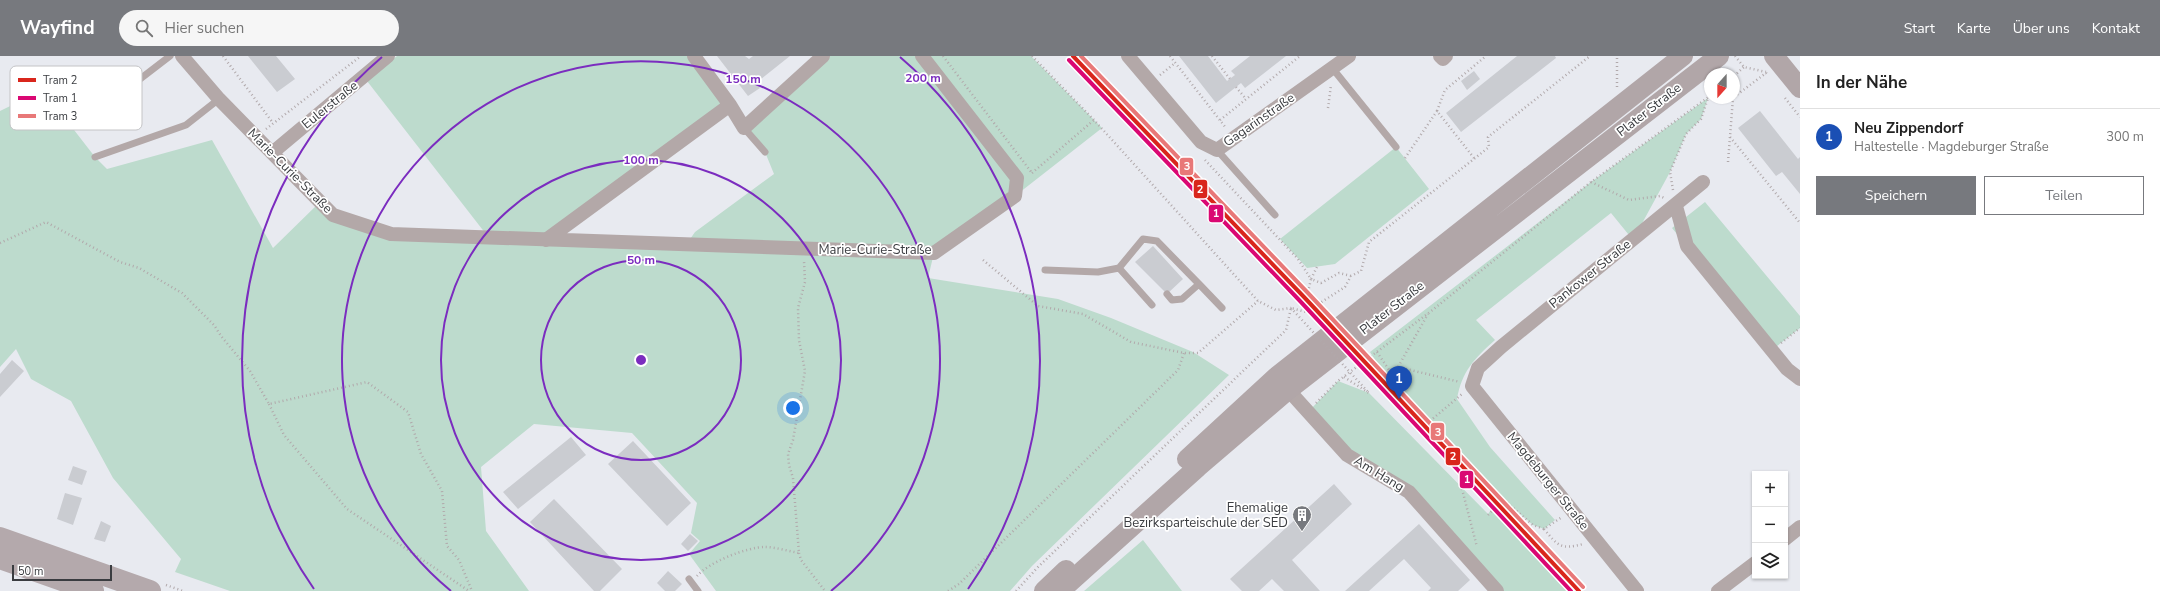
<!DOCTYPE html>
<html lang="de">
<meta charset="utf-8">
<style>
:root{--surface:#fff;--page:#f6f6f6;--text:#222;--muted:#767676;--line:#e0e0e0;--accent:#77797e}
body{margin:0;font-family:"Nunito Sans",sans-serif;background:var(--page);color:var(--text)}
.controls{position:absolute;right:12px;bottom:12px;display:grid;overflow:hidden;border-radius:0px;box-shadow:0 1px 3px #0004}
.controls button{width:36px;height:36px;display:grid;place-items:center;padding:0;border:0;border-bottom:1px solid var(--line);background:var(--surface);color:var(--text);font:20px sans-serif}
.compass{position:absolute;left:1704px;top:12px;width:36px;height:36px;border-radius:50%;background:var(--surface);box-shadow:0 1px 3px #0004;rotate:201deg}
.scale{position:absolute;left:12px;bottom:10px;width:100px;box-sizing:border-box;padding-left:4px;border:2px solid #3a3c40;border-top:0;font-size:11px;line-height:14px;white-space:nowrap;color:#3a3c40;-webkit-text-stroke:3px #fff;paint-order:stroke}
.you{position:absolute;left:793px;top:352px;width:14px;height:14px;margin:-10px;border:3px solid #fff;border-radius:50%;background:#1a73e8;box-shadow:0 0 0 6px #1a73e833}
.badge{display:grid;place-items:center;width:26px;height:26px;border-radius:50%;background:var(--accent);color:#fff;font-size:13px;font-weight:700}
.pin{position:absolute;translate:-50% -33px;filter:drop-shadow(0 1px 2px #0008)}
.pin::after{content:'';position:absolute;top:21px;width:14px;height:12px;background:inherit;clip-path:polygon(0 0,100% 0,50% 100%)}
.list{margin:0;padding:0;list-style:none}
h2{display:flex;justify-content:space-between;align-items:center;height:52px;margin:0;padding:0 16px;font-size:17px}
h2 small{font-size:13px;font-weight:400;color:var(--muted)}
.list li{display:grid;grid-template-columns:26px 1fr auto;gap:12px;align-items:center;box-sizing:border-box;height:56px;padding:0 16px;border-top:1px solid var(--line)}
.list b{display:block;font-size:15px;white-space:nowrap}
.list p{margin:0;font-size:13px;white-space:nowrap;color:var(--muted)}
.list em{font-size:13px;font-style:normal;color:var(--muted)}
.actions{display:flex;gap:8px;padding:12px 16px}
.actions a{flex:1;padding:9px 0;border:1px solid var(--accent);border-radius:0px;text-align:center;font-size:14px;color:var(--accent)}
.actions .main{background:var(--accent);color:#fff}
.icon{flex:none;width:22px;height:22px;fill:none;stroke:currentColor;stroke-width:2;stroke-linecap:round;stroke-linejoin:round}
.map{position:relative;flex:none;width:1800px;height:535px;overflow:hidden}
header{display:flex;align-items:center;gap:24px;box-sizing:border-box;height:56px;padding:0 20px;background:var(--accent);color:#fff}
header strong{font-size:19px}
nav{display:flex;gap:22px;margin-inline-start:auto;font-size:14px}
.search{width:280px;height:36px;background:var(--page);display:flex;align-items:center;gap:10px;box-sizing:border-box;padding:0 14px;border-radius:22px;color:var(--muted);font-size:15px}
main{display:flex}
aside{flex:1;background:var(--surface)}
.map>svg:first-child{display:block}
.green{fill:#bddbcd}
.building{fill:#caccd1}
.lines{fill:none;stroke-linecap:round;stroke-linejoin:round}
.path{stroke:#b1a9ab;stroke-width:2.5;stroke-dasharray:1 3;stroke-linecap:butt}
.lane{stroke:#b3a8a8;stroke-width:7}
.street{stroke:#b3a8a8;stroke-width:14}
.secondary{stroke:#b1a6a8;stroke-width:20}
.primary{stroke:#b4a9ac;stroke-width:22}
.path-bridge{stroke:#b1a9ab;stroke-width:2.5;stroke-dasharray:1 3;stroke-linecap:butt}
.tram-1-casing{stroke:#fff;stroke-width:7}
.tram-2-casing{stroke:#fff;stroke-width:7}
.tram-3-casing{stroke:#fff;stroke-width:7}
.tram-1{stroke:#d9261c;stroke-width:4}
.tram-2{stroke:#da0873;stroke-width:4}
.tram-3{stroke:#e87878;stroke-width:4}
.ring{fill:none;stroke:#7b2cbf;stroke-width:2}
.labels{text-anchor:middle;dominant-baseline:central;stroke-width:3.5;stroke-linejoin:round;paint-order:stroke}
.street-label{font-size:13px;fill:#3a3c40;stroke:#fff}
.poi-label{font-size:13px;fill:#3a3c40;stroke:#fff;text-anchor:end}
.key{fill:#fff;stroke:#c4c4c6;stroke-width:1}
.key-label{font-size:11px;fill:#3a3c40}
.centre{fill:#7b2cbf;stroke:#fff;stroke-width:2}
.ring-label{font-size:12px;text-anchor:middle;font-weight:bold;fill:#7b2cbf;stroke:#fff;stroke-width:3.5;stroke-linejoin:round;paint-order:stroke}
.line-badge{stroke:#fff;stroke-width:1.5}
.badge-label{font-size:11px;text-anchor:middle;font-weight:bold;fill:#fff}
</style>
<header>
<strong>Wayfind</strong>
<div class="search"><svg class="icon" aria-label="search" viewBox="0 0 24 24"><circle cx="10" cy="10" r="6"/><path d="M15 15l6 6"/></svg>Hier suchen</div>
<nav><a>Start</a><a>Karte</a><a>Über uns</a><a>Kontakt</a></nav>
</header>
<main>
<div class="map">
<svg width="1800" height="535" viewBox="0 0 1800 535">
<rect width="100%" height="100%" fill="#e8eaf0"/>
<path class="green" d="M397 0H694L730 49 546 184 686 189 695 176 774 118 765 96 744 72 823 0H1031L1102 72 1015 140 934 197 928 222 1058 243 1111 262 1193 296 1229 319 1032 510 1010 535H716L689 498 700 485 691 477 697 447 632 377 534 368 481 411 486 475 529 535H230L175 516 181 503 113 422 71 345 31 323 16 293 0 311V55L43 34 95 101 107 113 212 84 273 192 320 146 391 178 489 182 367 25Z
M1708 42 1701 63 1686 78 1670 116 1633 184 1611 157 1476 264 1495 284C1474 303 1462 315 1457 343L1490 391 1555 464 1544 473 1533 469 1503 443 1386 321 1370 296 1591 126Z
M1396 91 1429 133 1335 208 1307 212 1280 183Z
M1705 146 1800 260V272L1772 294 1672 172Z
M1338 325 1369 337 1488 458 1491 454 1569 535H1497L1409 436 1347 399 1308 356Z
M1143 484 1182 535H1084Z"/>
<path class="building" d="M248 0H276L295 23 277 36Z
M717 0H745L749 3 753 0H790L756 27 760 32 748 40Z
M1179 0H1208L1227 25 1235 19 1231 15 1250 0H1286L1245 32 1241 27 1216 47Z
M1517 0H1555L1556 2 1461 76 1446 57Z
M1474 15 1480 23 1467 34 1461 25Z
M1760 55 1798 103 1800 101V138L1782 116 1776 120 1738 72Z
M1153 190 1183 223 1167 238 1135 206Z
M12 304 24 315 0 341V318Z
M571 381 586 399 518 453 503 436Z
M633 385 691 447 667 470 608 408Z
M73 410 87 415 82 429 68 424Z
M1334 428 1352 448 1292 504 1320 535H1284L1272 523 1259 535H1242L1230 523Z
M65 437 82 442 73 469 57 463Z
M554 443 622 513 600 535H594L530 466Z
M101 465 111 470 105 486 94 483Z
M1419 468 1470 524 1458 535H1428L1431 532 1404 503 1369 535H1345Z
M690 478 698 485 688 495 681 488Z
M668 515 682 528 675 535H665L657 527Z"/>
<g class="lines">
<path class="path" d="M223 0 273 67
M943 0 1032 117
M1032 0 1094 64 1258 245 1276 254 1291 252
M1170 0 1226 72
M1212 0 1230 23
M1735 0 1744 11 1766 16
M1160 19 1175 7
M1734 20 1744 11
M1236 31 1246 43
M1617 31V0
M1734 33 1735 20
M1734 41 1766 17 1767 18
M1785 42 1800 61
M1328 52 1331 29
M1220 64 1300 0
M266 73 361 0
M1730 81 1800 167
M1405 102 1437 55
M1474 102 1437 55 1445 34 1486 0
M1205 104 1298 203 1311 223 1317 211
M1728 106 1733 42
M1032 117 1094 64
M1591 126 1629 144 1660 140 1664 142
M1673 134 1670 116 1686 78 1701 63 1708 42
M0 187 46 166 120 206 139 212 182 237 214 269 221 280 250 315 269 348 367 326 408 356 421 398 442 435 447 490 459 504 472 535
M983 204 1038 250 1083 258 1131 286 1184 297H1198L1258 245
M1308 236 1311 223 1321 227 1339 217 1351 220
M1781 287 1800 272
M1377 296 1391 317
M1398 311 1460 326
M1344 321 1369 337
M1386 321 1398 311 1428 258
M1316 347 1338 325 1430 256 1591 126 1710 40
M269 348 284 379 347 453 469 535
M1430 365 1462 338
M1462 433 1477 491
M1488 459 1503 443 1533 469 1544 473 1562 461
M1544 473C1558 490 1561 494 1583 488
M799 497 801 504 825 535
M697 520C709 506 747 491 765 491 775 491 788 495 799 497L793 422 789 409 788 398 793 384 805 315 799 284 798 252 805 226 804 205
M166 529 183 535
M948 535 959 528 1178 314 1184 297
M1016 535 1038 511 1286 274 1291 252 1306 256 1345 231 1351 220 1361 215 1369 186 1489 91 1488 81 1590 0"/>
<path class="lane" d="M1333 13 1396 91
M101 53 170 0
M744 72 765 96
M1217 94 1275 159
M95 101 186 69 219 43
M1119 212 1143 183 1157 185 1199 228
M1045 214 1098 216 1119 212 1152 249
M1167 238 1172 244 1182 243 1199 228 1222 252
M689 523 698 535"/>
<path class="street" d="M182 0 219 43 333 159 391 178 934 197 1015 140 1017 122 922 0
M694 0 730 49
M1128 0 1201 86 1217 94 1349 0
M1440 0 1443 3 1446 0
M272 97 388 0
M1676 150 1687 190 1787 313 1800 323
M546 184 730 49 744 72 823 0
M1282 327 1347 399 1409 436 1497 535
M1785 483 1800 471
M1637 535 1472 330 1478 312 1501 291 1703 126
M1718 535 1755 507"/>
<path class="secondary" d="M1774 0 1800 32
M1187 403 1276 321 1683 0
M1044 535 1066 514
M1060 535 1198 411 1288 334 1719 0"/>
<path class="primary" d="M0 482 150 535
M0 502 93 535"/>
<path class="path-bridge" d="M1308 236 1386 321
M1291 252 1369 337"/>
<defs>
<path id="tram-1" d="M1073 0 1304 241 1579 535"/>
<path id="tram-2" d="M1069 4 1300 245 1571 535"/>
<path id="tram-3" d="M1081 0 1308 237 1583 531"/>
</defs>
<use href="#tram-1" class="tram-1-casing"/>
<use href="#tram-2" class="tram-2-casing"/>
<use href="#tram-3" class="tram-3-casing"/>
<use href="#tram-1" class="tram-1"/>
<use href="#tram-2" class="tram-2"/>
<use href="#tram-3" class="tram-3"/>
</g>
<g class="ring">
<circle cx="641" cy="304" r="100"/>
<circle cx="641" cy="304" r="200"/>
<path d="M451 535A299 299 0 1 1 831 535"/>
<path d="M314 533A399 399 0 0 1 382 1M900 1A399 399 0 0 1 968 533"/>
</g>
<defs>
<symbol id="building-pin" viewBox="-11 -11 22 30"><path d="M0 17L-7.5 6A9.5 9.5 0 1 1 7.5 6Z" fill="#77797e" stroke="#fff"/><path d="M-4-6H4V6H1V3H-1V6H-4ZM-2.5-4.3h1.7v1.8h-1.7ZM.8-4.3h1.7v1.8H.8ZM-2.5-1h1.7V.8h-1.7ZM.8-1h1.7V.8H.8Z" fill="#fff"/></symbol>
</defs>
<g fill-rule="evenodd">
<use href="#building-pin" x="1291" y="448" width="22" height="30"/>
</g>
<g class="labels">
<g class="street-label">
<text transform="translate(330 49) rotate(-39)">Eulerstraße</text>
<text transform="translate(1649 54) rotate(-38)">Plater Straße</text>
<text transform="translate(1259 64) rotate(-35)">Gagarinstraße</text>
<text transform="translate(290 115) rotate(45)">Marie-Curie-Straße</text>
<text x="875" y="194">Marie-Curie-Straße</text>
<text transform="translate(1590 218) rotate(-39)">Pankower Straße</text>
<text transform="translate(1392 252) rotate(-38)">Plater Straße</text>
<text transform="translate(1379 418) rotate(31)">Am Hang</text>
<text transform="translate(1548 425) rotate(51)">Magdeburger Straße</text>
</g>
<g class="poi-label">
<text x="1288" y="452">Ehemalige<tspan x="1288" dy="15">Bezirksparteischule der SED</tspan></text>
</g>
</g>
<rect x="10" y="10" width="132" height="64" rx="6" class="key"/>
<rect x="18" y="22" width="18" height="4" fill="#d9261c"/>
<rect x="18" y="40" width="18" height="4" fill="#da0873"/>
<rect x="18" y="58" width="18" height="4" fill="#e87878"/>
<g class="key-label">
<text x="43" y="28">Tram 2</text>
<text x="43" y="46">Tram 1</text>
<text x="43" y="64">Tram 3</text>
</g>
<circle cx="641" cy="304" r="6" class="centre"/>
<g class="ring-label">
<text x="923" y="26">200 m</text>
<text x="743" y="27">150 m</text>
<text x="641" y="108">100 m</text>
<text x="641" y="208">50 m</text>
</g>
<g class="line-badge">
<rect x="1179" y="101" width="15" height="19" rx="4" fill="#e87878"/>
<rect x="1193" y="123" width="15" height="20" rx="4" fill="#d9261c"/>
<rect x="1208" y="148" width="16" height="19" rx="4" fill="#da0873"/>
<rect x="1430" y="366" width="15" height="19" rx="4" fill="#e87878"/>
<rect x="1445" y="391" width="16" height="19" rx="4" fill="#d9261c"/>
<rect x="1459" y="414" width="15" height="19" rx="4" fill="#da0873"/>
</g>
<g class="badge-label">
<text x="1187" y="114">3</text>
<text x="1200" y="137">2</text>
<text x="1216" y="161">1</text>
<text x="1438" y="380">3</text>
<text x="1453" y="404">2</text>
<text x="1467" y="427">1</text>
</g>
</svg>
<div class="controls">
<button>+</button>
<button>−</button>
<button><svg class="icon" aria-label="layers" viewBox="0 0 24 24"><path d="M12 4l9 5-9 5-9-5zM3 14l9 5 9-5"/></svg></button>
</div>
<svg class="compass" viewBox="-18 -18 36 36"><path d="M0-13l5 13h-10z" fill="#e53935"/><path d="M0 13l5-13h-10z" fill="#767676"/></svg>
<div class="scale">50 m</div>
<div class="you"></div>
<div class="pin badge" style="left:1399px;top:343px;background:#1a4fb4">1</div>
</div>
<aside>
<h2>In der Nähe<small></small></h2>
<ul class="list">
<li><span class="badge" style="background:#1a4fb4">1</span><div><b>Neu Zippendorf</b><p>Haltestelle · Magdeburger Straße</p></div><em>300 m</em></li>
</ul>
<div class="actions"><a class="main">Speichern</a><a>Teilen</a></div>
</aside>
</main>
